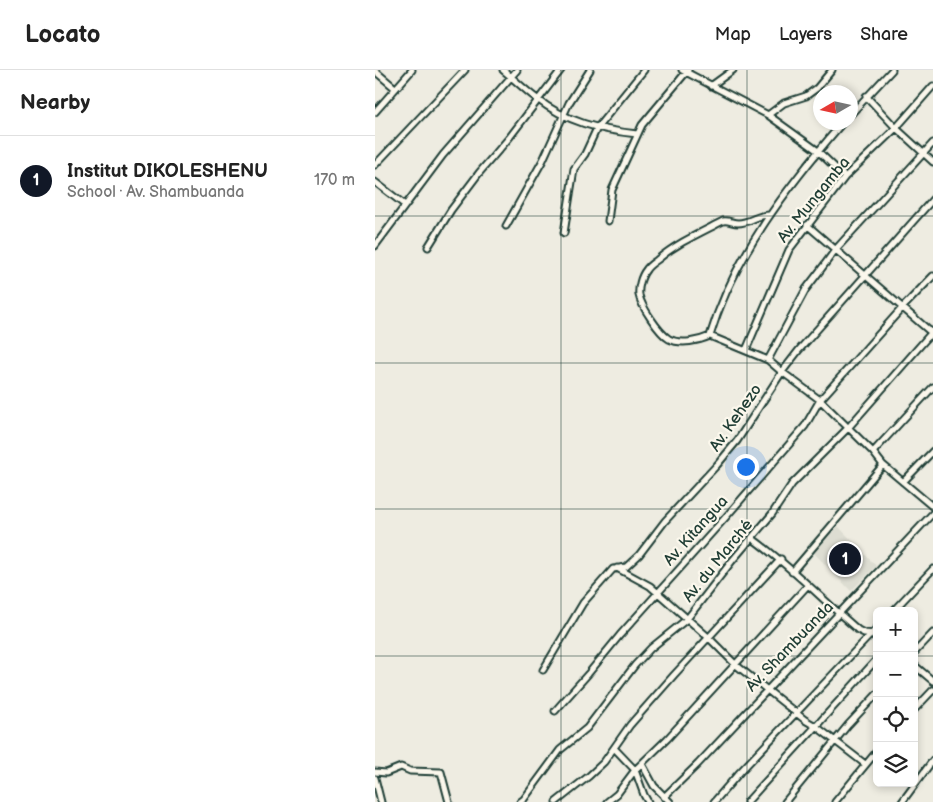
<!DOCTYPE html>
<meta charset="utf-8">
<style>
:root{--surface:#fff;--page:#f6f6f6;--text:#222;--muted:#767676;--line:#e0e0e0;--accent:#111827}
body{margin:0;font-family:"Balsamiq Sans",sans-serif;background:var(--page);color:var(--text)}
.controls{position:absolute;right:15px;bottom:15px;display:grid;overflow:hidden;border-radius:8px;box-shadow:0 2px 8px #0003}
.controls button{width:45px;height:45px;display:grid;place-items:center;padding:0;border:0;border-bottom:1px solid var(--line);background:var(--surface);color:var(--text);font:25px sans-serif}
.compass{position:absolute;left:438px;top:15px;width:45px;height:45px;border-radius:50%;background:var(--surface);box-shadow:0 2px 8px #0003;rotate:261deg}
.you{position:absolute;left:370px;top:396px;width:18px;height:18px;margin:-12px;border:4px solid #fff;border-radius:50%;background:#1a73e8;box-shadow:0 0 0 8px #1a73e833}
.badge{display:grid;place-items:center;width:32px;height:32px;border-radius:50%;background:var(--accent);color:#fff;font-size:16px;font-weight:700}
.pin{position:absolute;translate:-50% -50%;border:2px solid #fff;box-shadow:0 1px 5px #0006}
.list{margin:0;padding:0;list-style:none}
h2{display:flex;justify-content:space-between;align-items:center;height:65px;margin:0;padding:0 20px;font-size:21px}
h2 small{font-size:16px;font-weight:400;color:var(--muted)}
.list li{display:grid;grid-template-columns:32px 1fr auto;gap:15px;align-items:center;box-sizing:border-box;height:90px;padding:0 20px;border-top:1px solid var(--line)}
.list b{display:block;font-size:19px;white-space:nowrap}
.list p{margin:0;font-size:16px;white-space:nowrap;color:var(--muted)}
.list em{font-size:16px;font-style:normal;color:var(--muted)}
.icon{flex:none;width:28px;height:28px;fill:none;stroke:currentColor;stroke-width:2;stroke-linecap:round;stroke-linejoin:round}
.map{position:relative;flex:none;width:558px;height:732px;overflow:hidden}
header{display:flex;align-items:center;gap:30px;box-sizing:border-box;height:70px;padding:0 25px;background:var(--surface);border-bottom:1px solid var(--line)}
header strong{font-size:24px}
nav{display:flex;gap:28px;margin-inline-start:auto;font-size:18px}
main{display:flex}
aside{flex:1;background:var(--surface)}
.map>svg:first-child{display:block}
.built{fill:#ddddd2}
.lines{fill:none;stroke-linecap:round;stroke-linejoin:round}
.street-casing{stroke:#1f3d34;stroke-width:9}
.street{stroke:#fbf7ec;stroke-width:5}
.grid{fill:none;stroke:#1f3d34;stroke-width:1;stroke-opacity:0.55}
.labels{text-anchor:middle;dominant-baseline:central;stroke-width:4.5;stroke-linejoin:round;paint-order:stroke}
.street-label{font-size:16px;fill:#1f3d34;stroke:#fbf7ec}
</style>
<header>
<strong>Locato</strong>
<nav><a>Map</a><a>Layers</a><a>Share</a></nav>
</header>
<main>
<aside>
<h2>Nearby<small></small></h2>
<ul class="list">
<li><span class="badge">1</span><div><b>Institut DIKOLESHENU</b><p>School · Av. Shambuanda</p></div><em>170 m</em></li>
</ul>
</aside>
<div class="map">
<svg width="558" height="732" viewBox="0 0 558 732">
<rect width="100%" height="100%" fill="#eeece1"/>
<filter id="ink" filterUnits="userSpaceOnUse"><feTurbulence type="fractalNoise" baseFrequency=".02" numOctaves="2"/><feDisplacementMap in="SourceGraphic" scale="10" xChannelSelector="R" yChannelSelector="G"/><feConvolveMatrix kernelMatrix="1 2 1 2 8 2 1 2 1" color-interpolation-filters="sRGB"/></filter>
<g filter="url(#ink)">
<path class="built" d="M463 456 501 496 476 521 438 482Z"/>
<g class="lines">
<defs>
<path id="street" d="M128 0C139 9 149 19 161 28 191 52 225 60 262 64
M307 0 393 45 443 81 470 107
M0 1 20 18
M336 16 358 0
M491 26 521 58 558 92
M0 42 37 0
M476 44 517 0
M393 45 409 33 431 26 442 18 457 0
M0 95 90 0
M0 112 30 135
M395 145C383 144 375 153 363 153 357 153 354 150 348 151 325 163 302 173 282 190 278 193 273 196 271 200 266 206 263 218 264 225 266 236 284 263 294 269 306 275 324 271 335 266 359 185 414 115 468 52
M233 151 237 120 267 55 313 0
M432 155 558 264
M131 156 168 90 194 33 215 0
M189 163 199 99 210 84 222 58 269 0
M0 176 68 85 142 0
M53 177 76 140 104 103 134 68 186 0
M335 266 393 290 407 302 445 330 498 382 508 395 558 437
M371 280 414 180 470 107 521 58 558 16
M393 290 431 219 444 202 461 179 558 73
M498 382 558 317
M528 412 558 381
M378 469C415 496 448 530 483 560L489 563 502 564
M242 498 275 516 333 567 361 595 430 650 442 657 490 694
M417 502 508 395
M518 541 558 499
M539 583 558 563
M539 595 558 611
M168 600 208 533 238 499 251 497 264 485 290 451 342 395 362 371 407 302 424 280 558 129
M539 640 558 620
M180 641 213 604 245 565 350 448 430 356 445 330 528 237 558 206
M239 678 260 700 269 725 273 732
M267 694 279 716 295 732
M0 702 11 703 26 697 35 701 66 702 74 732
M0 708 6 732
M289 727 323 694 558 443
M145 732 149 729 185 680 212 658 260 595 276 578 312 549 357 491 397 444 417 414 473 358 558 261
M181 732 214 706 229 692 255 655 299 605 406 489
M232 732 242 724 260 700 292 669 433 515
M339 732 365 702 502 558
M372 732 502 589
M410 732 473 655 502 624
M460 732 502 681
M527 732 558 690"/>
</defs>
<use href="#street" class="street-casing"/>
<use href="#street" class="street"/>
</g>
</g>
<path class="grid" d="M186 0V732M372 0V732M0 146H558M0 293H558M0 439H558M0 586H502M539 586H558"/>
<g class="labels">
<g class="street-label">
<text transform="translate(439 130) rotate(-51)">Av. Mungamba</text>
<text transform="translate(361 348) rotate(-55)">Av. Kehezo</text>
<text transform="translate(321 461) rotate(-48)">Av. Kitangua</text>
<text transform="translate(343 491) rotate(-51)">Av. du Marché</text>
<text transform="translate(415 577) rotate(-46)">Av. Shambuanda</text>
</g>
</g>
</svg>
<div class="controls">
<button>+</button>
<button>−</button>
<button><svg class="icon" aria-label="locate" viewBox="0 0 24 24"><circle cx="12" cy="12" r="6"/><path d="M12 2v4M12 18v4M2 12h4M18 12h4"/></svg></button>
<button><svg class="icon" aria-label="layers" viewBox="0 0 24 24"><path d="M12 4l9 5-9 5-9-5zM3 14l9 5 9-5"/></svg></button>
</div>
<svg class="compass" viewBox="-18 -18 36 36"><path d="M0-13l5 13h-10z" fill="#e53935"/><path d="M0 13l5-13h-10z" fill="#767676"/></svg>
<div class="you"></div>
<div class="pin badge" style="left:470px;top:489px">1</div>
</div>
</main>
